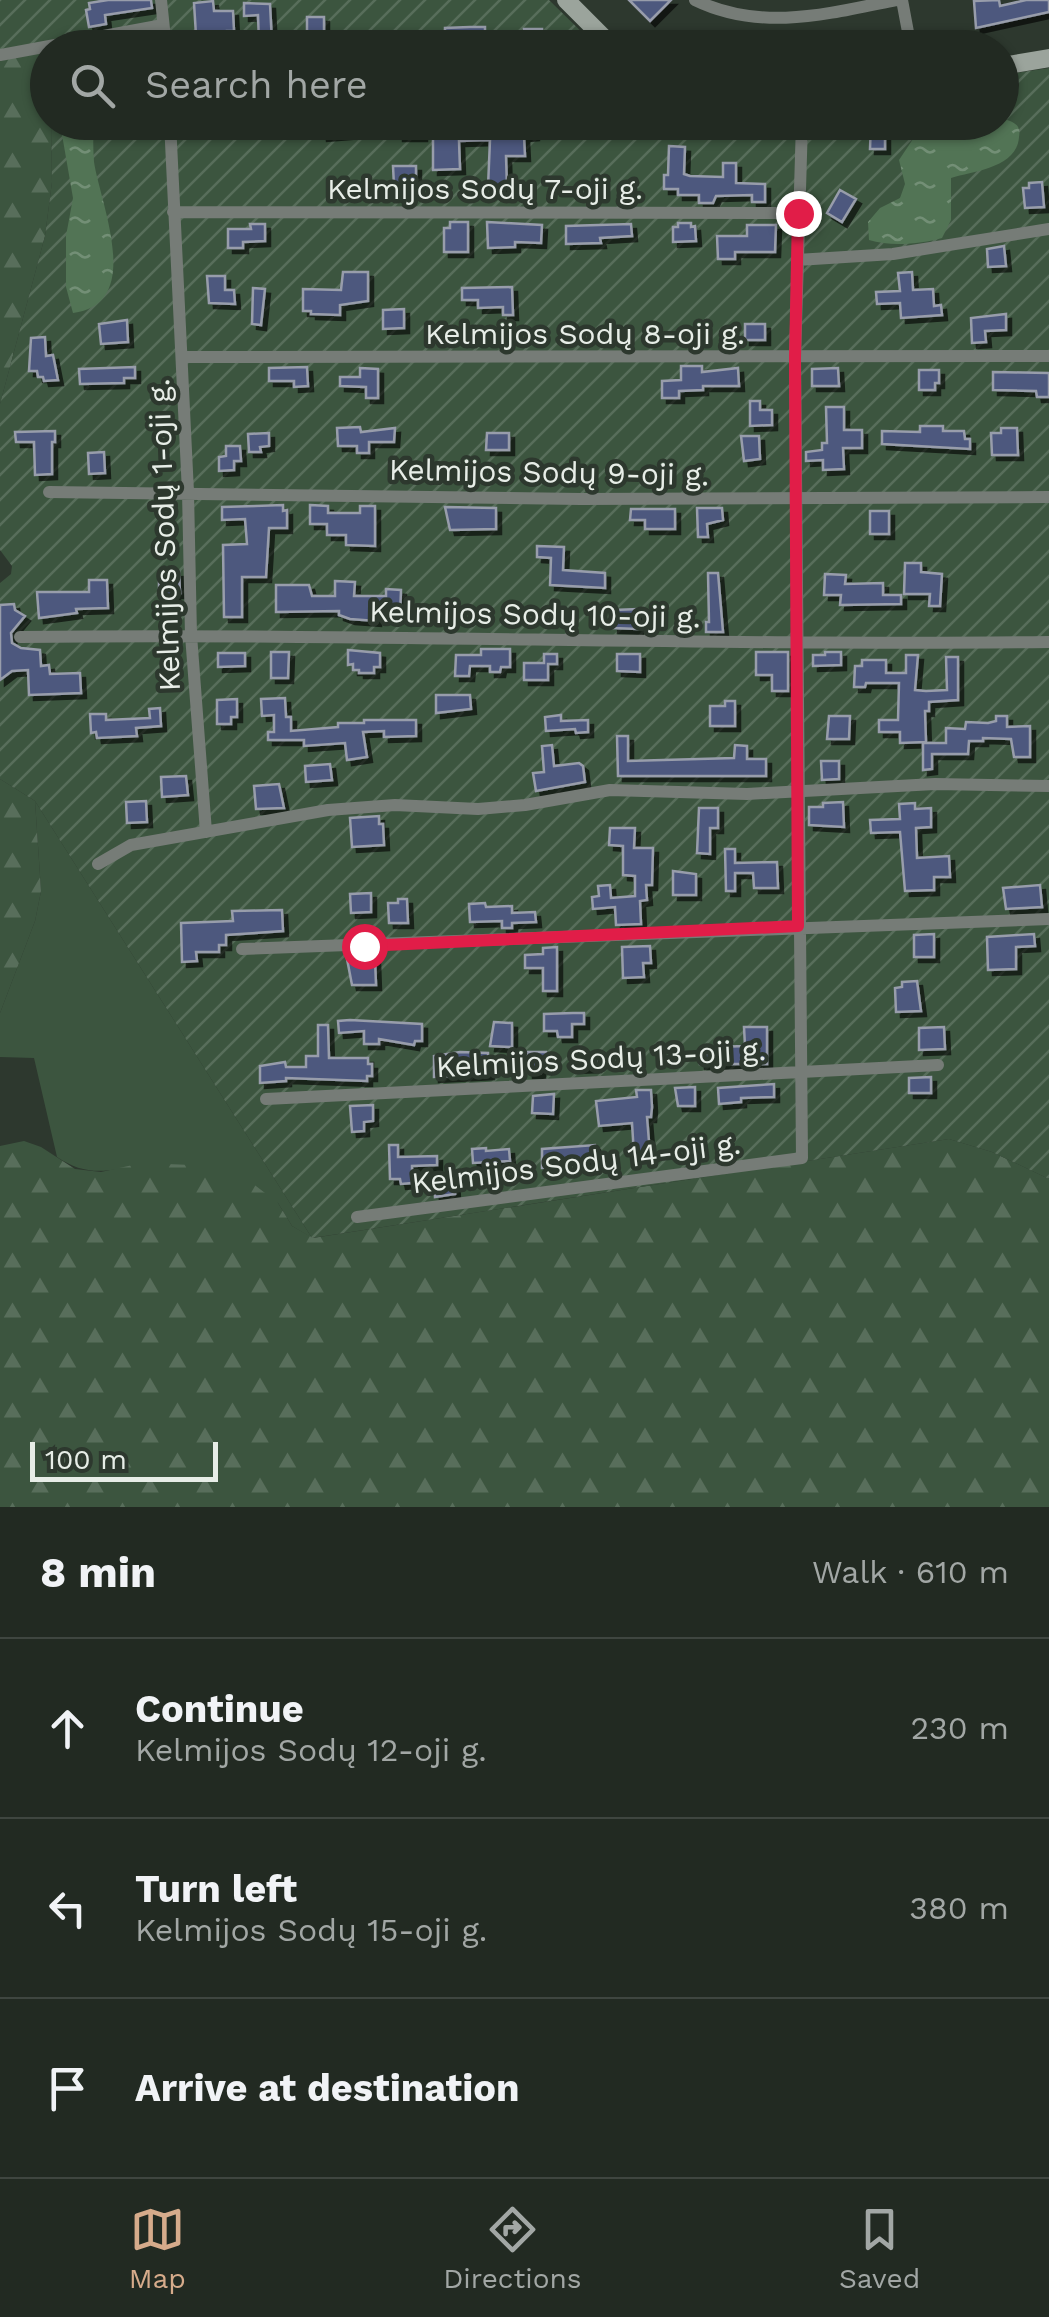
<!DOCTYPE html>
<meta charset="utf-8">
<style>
:root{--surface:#222a22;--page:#2a322a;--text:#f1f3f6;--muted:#a2a7a5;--line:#3f4640;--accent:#d6ab8b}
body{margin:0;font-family:"Work Sans",sans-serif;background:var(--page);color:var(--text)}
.scale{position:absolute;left:30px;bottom:25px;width:188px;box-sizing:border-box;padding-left:10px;border:5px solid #e7ede7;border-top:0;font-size:28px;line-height:35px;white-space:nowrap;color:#e7ede7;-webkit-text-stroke:8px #2d382e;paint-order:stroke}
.stop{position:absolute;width:30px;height:30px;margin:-22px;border:8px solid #e11d48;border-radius:50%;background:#fff}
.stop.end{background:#e11d48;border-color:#fff;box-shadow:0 2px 10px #0008}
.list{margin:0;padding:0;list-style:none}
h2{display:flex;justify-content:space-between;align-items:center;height:130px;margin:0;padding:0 40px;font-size:42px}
h2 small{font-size:32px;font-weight:400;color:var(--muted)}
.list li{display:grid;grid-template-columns:65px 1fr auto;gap:30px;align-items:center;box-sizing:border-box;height:180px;padding:0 40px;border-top:2px solid var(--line)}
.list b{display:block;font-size:38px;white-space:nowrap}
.list p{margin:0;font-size:32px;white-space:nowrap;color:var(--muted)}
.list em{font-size:32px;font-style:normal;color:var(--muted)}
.icon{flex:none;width:55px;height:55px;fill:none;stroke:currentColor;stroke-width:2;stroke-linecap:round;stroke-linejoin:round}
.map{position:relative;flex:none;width:1049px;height:1507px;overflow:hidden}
.search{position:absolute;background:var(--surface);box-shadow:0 2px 8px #0004;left:30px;right:30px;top:30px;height:110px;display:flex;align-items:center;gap:25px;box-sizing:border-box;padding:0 35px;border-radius:55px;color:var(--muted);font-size:38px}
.sheet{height:670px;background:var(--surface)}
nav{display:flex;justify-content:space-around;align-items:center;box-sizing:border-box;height:140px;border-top:2px solid var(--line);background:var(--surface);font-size:28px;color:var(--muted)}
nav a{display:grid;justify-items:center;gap:5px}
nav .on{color:var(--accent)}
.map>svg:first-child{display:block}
.green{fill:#3c553f}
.forest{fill:url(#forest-firs)}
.garden{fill:url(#garden-furrows)}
.water{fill:url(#water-ripples)}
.building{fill:#4d597e;stroke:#989dab;stroke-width:2.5;filter:url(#shadow)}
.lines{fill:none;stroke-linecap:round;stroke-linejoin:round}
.minor{stroke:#767c77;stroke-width:12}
.secondary{stroke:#9ba49c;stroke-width:18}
.route{stroke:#e11d48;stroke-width:12}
.labels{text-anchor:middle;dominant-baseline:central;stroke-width:9;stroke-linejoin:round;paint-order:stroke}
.street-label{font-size:30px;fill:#e7ede7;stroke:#2d382e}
</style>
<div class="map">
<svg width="1049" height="1507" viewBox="0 0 1049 1507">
<defs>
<pattern id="forest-firs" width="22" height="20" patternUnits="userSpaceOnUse" patternTransform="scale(2.5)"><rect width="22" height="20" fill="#3c553f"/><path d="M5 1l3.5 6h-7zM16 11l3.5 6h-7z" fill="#586e5b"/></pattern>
<pattern id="garden-furrows" width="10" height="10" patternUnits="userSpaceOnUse" patternTransform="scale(2.5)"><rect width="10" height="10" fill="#3c553f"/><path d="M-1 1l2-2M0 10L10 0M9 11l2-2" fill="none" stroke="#586e5b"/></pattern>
<pattern id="water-ripples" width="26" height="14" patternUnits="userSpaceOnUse" patternTransform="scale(2.5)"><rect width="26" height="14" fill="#527455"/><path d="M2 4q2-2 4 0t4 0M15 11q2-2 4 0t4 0" fill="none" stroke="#738f76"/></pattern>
<filter id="shadow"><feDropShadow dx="5" dy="5" stdDeviation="0" flood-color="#0009"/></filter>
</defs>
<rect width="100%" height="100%" fill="#2d382e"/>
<path class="green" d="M35 801 312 1238 292 1226 278 1203 119 1169C94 1173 78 1171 57 1157L34 1058 0 1057V1013L35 921 41 891Z"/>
<path class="forest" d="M47 49 48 122 51 123 52 182 45 236 0 404V61Z
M0 779 35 801 41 891 35 921 0 1013Z
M949 1139 992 1152 1049 1179V1507H0V1146L24 1141 41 1147 75 1169 101 1172 142 1163 216 1166 238 1172 278 1203 292 1226 313 1238Z"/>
<path class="garden" d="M0 0H549L597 47 119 48 112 39 41 50 0 61Z
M1049 68V1179L992 1152 949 1139 312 1238 35 801 0 779V583L11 574 12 566 0 550V404L45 236 52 182 51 123 1002 122V75Z"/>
<path class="water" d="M1005 119C1015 123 1021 125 1019 137 1017 168 974 171 951 178V220L942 238C921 244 891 247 869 240L868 222 880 208 900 198 905 184 899 160 915 136 942 129 950 123 982 125Z
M60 123H94C93 136 93 149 94 162 100 203 145 304 73 313L66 287V236L73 198Z"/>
<path class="building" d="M108 0H151L152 8 105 15 106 24 89 27 86 10 90 9 89 3Z
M629 0H671L650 21Z
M999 0 1000 6 1026 0H1049V12L976 28 974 1Z
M213 1 214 11H233L234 31H227V44L213 45 212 34 196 35 194 3Z
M244 3 270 4 272 43H259L258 15 244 16Z
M307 17H324V43H307Z
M470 27H485V40L445 39V28Z
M524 29H542V48H525Z
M806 34 808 48H724L727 37 752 43Z
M331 122 356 124 357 133 322 136 321 126H331Z
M398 122H422V136H398Z
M444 122H457V126L534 123V135L524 136 525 156H506L507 187H488L490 140 459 141 460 169 433 170V127L444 126Z
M871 122H885V149H870Z
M669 146 685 147 684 174 690 176 723 177V163H736V183L765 184V202H752V195L716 196 713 203H699V195H678V189H664V175H668Z
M393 166H416V185L394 186Z
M1042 182 1044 207 1025 208 1023 188H1029V183Z
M840 190 856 199 842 222 827 213Z
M450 222H468V252H444V228H450Z
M487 222 542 225 541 243 515 242V247L488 248Z
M678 223H691V227L695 226 696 241 673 242V227H678Z
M250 224H265V241L243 242V248H228V229H251Z
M631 224 632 236 600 238 601 243 566 244V226Z
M747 225H776L775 252H735V259H718L717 236H747Z
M1004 246 1006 266 988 267 987 249Z
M343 272H368V301L340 305V315L311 314V311H303V289L341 290Z
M912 272 913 290 933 289 934 306 941 305 942 315 901 318 900 303 877 304 876 292 900 291 898 273Z
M207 276H225V290H234L235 304 209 303Z
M512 287 513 315H503V307L478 308V300H462V288Z
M253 288 265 289 261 325 252 324Z
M404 309V328L383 329V310Z
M1006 314V330L985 331 986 342 972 343 971 318Z
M127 320 128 342 101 344 99 324Z
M745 324H765V340H745Z
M45 337 46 356 53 355 58 380 44 381 43 377H38L37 371H29L31 338Z
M681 366H702V372L738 368 739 386H703V390L679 391V398H662V381L681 380Z
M135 367V378H124V383L80 384 79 369Z
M307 367 308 386 294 387V381H269V368Z
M360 368 378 369V398H366V387L340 386V377H360Z
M838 368 839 386H812V369Z
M919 370H939V383H935V390H919Z
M993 372 1049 373V397H1037L1036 391 993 390Z
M750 401H760V410H772V425L750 426Z
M826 407H844V430H862V448H843L844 469 823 470V460L806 461V452L822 450V443H827Z
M920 426H943V431H964L965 439H970V449L882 444V431L920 432Z
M360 427 361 432 395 428 394 442H369V453H357V446H338L337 428Z
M1001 428H1017L1018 455H992L991 433H1001Z
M55 431V442H52V474L35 475 34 442H16L15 432Z
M269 433V446L260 447 261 452H249L248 434Z
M487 433H509V450H486Z
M741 436H759L760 459 744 461Z
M226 446H240L241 461H234V470L219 471V457L226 456Z
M104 452 105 473 89 474 88 453Z
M283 505V511L287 510V528H269L266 577H242V617H224L223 545 247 544 245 519 222 520V507Z
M310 505 328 506V513H360V506H375V546L346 545V535H327V524H310Z
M445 507 496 508V529L450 530Z
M697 508H722L723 520 707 524 708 537H698Z
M631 509H675V529H645V520H630Z
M870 511H889V534H870Z
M537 546 564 547 563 570 605 573V588L550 585 551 558 537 557Z
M905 563H921V572L942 574 940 606H929L930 594H904Z
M179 572 180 593H175V597H164V593H159V573Z
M708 573H718L723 632H706V622H709Z
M825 574 846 575 845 584 883 583V595H901V604L840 605 841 595H824Z
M89 580H107L108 608 76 609 77 613 39 618 37 592H89Z
M335 581 355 582 354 596H386V589L401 590 400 616H376V621L350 619 339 615V611L276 612V585H309L312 596H335Z
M14 604 15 610 25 616 11 633 12 643 21 648 40 650 41 666 49 665 50 674 80 673 81 693 29 695 28 670 12 671 0 680V605Z
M638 609V629L613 628 614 610Z
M481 649H510V667H501L500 672H490V666H470L469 676H455L456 655H481Z
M348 650 380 653V667H374V673H359V670H353V664L348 665Z
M271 652H289L288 678H271Z
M756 652H788V691H772V675H756Z
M825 652H841V665L813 666V655H825Z
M218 653H245V666L218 667Z
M544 654H557V664H548V680H524V663H544Z
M617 654H640V672L617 671Z
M906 655H918L915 690 926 691 947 690 946 657H958V700L929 702V711H925L926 742 900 743V732H879V720H898L899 683H866L865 687H854L855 666H862V660H886V673H906Z
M436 695H470L471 709 436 713Z
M285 698 286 717H291V731L338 727V723H364V720H416V736L384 737V731L363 732 367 757 347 760 345 743 304 746V740H268V732H274V715L262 716 261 699Z
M237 699V717H231V724H217V700Z
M725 701H735V726H710V706H725Z
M160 708 161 726 136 728 137 736 97 738 96 732 91 733 90 714H106V720L150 718 149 709Z
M561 715V721L588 720V732L576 733 575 729 546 731 545 717Z
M829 716H850L849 739H827Z
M996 716H1007V727L1030 726V757H1014L1011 739 983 738V741H969L968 754H932V769L923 770V743H946V728L965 729 966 722 988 723 996 721Z
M617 736H628V761L734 758 735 745 747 746V759H766V776H618Z
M552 745 554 766 579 763 583 766 585 782 536 791 533 773 544 772 542 746Z
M821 761H839V779L822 780Z
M330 764 332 780 306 782 305 766Z
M186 776 188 795 162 797 161 777Z
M279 784 284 808 256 809 254 786Z
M146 801 147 822 127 823 126 802Z
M843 802 844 827 809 825V807H823V803Z
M915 803V809L931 808V827L916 828 917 858 949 856 950 877H934V890L905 891 900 832 871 833 870 820 900 819 899 804Z
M699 808H718V828H710V854L697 853Z
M379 816V824H383L384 845 352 847 350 818Z
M610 828H635L634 848H653L652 885H646L647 900 640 901 641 924 616 925 615 907 593 909 592 897 599 896 598 886 610 885 611 898 635 896V876L623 875V846L609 845Z
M725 849H735V863L777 862 778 888H754L753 873H735V891H726Z
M673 871 696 874V895H673Z
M1040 885 1042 907 1006 909 1003 888Z
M371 893V912L351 913 350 894Z
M398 899H407L408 923H389L388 903H398Z
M485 903 486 907 512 906V913L535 912 536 922 512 923V928H502V921L470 922 469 904Z
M282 910 283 931 226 935V945H219V952H196L197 961 182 962 181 923 233 921 232 911Z
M934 934V957H914V935Z
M1034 934 1035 946 1016 947V969L988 970 987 937Z
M650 946 651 963H643L644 977 623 978 622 947Z
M557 947V991H543V968H525V955L543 954V948Z
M375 958 376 985H352L347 959Z
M917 981 921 1011 896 1012 895 988 902 987V982Z
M573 1013H584V1024H572V1037H558L557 1031H544V1014Z
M350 1020 422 1024V1041H415L414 1045 379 1039V1044H364V1031L339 1033 338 1021Z
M494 1022 512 1023V1047L490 1046Z
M318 1025H328L329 1058H368V1064H372V1076H367V1081L286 1078V1081L260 1083V1066L285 1062 286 1067H306V1056H318Z
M744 1027H767V1064H700V1054L716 1053V1047L745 1046Z
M944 1027 945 1049 919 1050V1028Z
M460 1052 488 1053 489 1074 434 1077V1056Z
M527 1052H546L547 1064H540V1073H528Z
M580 1052V1055H596V1067L571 1068V1053Z
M931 1077V1093H909V1078Z
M774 1084V1097L741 1098V1102L719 1104 718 1088Z
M695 1087V1106H678L675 1088Z
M636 1090H651L652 1107 651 1117H647L650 1154 634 1155 632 1123 599 1126 596 1101 637 1097Z
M554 1094 553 1114 532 1113 533 1096Z
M373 1105V1121L364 1122V1131L352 1132 350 1106Z
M389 1145H398V1157L437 1156V1165L412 1166V1183L401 1184 400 1179H390Z
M595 1145 597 1158 556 1160V1167L542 1168V1149Z
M486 1148V1151L509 1149 510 1161 473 1163 472 1149Z
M454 1175 455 1194 435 1197 434 1176Z"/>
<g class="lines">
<path class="minor" d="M161 0 166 48
M695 0C761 32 827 14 896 0
M902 0 911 48
M0 55 163 25
M170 122 188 492 191 635 206 832
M173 212 798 213
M797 260 893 254 1049 229
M182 357 1049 356
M49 492 581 499 1049 497
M20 637C363 633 706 646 1049 642
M98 864 131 845 328 810 395 805 478 809 525 805 610 790 747 794 935 784 1049 786
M242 949 1049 919
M266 1099 938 1065
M357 1217 802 1158 795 358 802 122"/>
<path class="secondary" d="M566 0 614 48
M1002 66 1049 58"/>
</g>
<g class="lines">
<path class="route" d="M364 946 798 926 795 358 798 213"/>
</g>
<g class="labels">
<g class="street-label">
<text x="485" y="188">Kelmijos Sodų 7-oji g.</text>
<text x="585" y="333">Kelmijos Sodų 8-oji g.</text>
<text transform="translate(549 472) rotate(1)">Kelmijos Sodų 9-oji g.</text>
<text transform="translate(164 535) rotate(-92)">Kelmijos Sodų 1-oji g.</text>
<text transform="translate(535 614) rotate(1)">Kelmijos Sodų 10-oji g.</text>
<text transform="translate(601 1058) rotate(-3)">Kelmijos Sodų 13-oji g.</text>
<text transform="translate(576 1163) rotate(-7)">Kelmijos Sodų 14-oji g.</text>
</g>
</g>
</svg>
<div class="scale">100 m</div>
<div class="stop" style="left:364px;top:946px"></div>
<div class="stop end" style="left:798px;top:213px"></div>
<div class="search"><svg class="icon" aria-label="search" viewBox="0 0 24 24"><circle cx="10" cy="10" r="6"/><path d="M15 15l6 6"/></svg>Search here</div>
</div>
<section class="sheet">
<h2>8 min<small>Walk · 610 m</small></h2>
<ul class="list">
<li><svg class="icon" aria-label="ahead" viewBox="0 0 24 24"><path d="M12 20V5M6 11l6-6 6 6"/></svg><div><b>Continue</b><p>Kelmijos Sodų 12-oji g.</p></div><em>230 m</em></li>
<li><svg class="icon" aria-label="left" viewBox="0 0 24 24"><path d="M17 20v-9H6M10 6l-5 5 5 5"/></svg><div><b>Turn left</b><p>Kelmijos Sodų 15-oji g.</p></div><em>380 m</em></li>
<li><svg class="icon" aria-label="arrive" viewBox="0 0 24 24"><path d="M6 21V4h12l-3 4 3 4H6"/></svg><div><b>Arrive at destination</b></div></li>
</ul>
</section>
<nav>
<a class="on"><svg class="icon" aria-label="map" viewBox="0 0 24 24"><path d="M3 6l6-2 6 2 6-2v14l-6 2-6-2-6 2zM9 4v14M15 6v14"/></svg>Map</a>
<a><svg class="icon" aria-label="directions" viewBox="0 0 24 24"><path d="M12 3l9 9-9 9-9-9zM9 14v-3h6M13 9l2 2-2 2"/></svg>Directions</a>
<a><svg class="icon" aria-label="saved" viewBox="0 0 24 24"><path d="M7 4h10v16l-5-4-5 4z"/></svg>Saved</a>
</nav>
